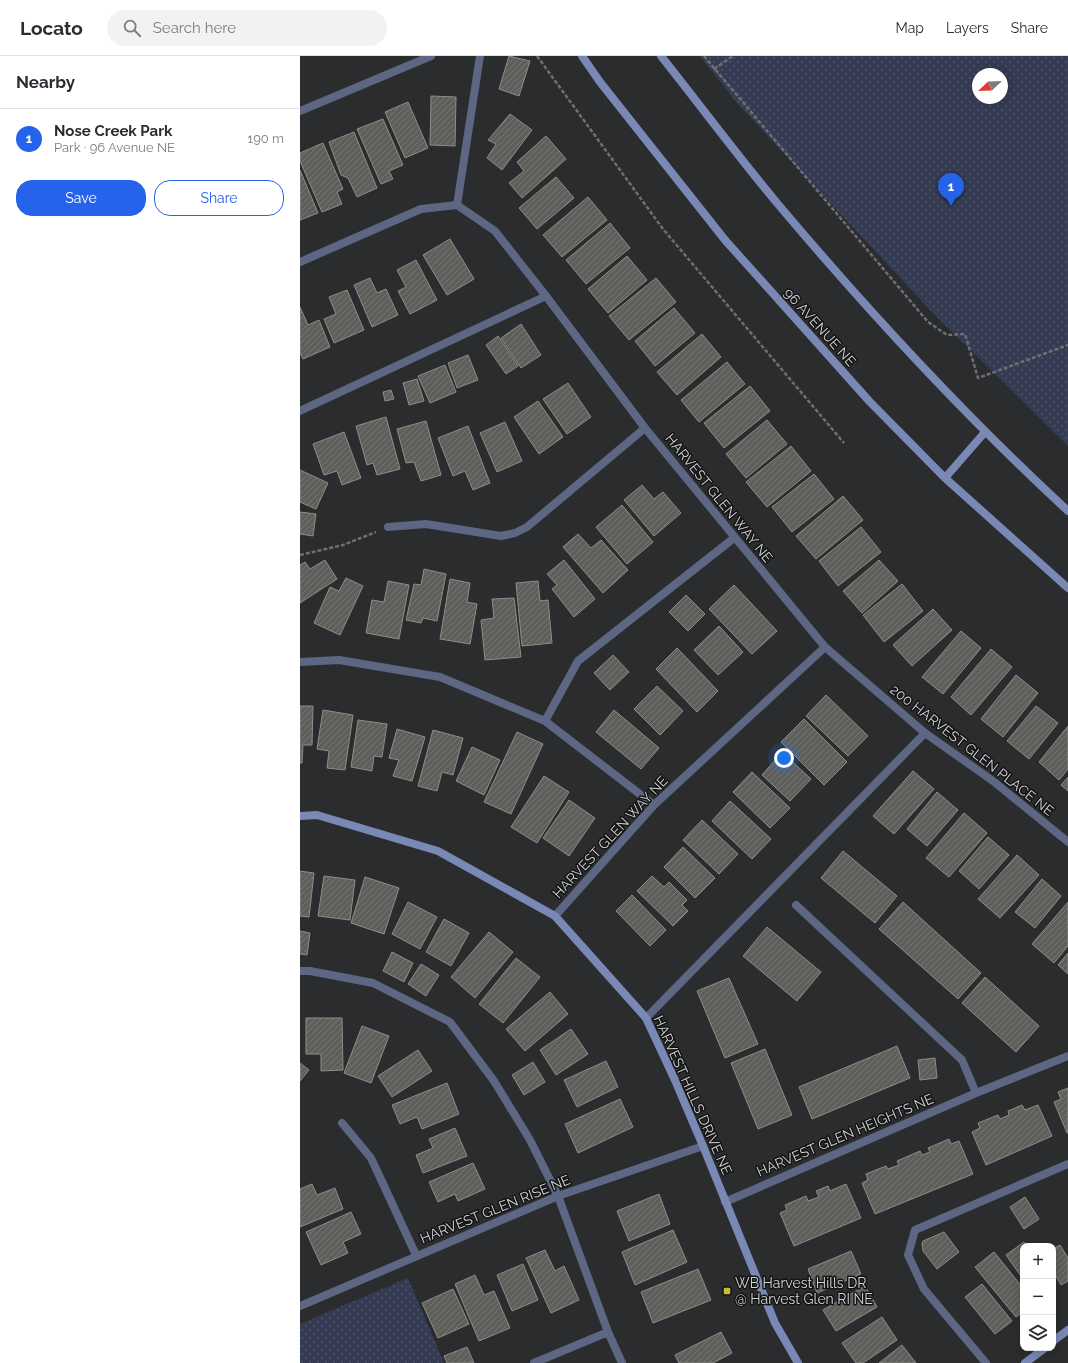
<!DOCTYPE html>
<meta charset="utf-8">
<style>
:root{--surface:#fff;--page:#f2f2f3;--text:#2b2b33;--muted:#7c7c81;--line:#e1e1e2;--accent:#2563eb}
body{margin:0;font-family:Raleway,sans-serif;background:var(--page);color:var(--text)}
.controls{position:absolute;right:12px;bottom:12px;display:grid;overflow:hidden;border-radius:8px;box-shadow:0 2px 10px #0003}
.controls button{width:36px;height:36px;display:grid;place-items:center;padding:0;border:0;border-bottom:1px solid var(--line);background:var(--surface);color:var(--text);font:20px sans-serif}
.compass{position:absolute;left:672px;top:12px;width:36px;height:36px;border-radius:50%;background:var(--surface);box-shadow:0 2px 10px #0003;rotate:247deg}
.you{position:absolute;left:484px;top:702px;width:14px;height:14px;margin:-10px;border:3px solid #fff;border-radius:50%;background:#1a73e8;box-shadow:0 0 0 6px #1a73e833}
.badge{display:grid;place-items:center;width:26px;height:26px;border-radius:50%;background:var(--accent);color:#fff;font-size:13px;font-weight:700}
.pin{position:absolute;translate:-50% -33px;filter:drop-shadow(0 1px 2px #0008)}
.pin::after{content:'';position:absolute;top:21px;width:14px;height:12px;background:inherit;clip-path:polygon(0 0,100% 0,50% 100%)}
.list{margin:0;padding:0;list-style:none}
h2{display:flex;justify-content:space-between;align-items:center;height:52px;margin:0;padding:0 16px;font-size:17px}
h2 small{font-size:13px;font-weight:400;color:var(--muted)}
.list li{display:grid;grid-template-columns:26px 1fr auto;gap:12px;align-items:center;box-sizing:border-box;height:60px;padding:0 16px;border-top:1px solid var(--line)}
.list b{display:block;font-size:15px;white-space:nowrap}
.list p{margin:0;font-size:13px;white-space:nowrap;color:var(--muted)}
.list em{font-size:13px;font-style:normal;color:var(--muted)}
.actions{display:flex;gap:8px;padding:12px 16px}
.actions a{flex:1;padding:9px 0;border:1px solid var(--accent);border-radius:16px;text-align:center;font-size:14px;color:var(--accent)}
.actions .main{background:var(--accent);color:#fff}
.icon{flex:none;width:22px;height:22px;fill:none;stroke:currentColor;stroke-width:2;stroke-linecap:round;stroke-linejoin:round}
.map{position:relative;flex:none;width:768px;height:1307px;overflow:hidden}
header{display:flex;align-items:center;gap:24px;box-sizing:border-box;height:56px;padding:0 20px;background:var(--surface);border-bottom:1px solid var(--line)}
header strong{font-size:19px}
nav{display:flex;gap:22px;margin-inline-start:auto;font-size:14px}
.search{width:280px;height:36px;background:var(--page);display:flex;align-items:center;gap:10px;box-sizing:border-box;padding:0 14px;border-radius:22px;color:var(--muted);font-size:15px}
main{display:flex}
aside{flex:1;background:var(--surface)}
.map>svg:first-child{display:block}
.park{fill:url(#park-dots);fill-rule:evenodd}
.building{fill:url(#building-hatch);stroke:#8d8d89}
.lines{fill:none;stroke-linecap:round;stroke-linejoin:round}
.path{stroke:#6e6f71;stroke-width:2.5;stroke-dasharray:4 2;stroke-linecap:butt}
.lane{stroke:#5d6783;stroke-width:8}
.street{stroke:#5d6783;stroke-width:8}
.secondary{stroke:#7988b5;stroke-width:8}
.poi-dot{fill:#cfb837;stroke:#141415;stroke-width:1.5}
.labels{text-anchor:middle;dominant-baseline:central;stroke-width:3;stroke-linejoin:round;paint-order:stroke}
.street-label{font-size:14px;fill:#d3d4d6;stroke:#141415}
.poi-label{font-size:14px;fill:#d3d4d6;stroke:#141415;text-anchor:start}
</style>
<header>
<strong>Locato</strong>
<div class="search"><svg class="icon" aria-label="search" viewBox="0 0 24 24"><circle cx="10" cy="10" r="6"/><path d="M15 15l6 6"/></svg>Search here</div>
<nav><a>Map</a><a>Layers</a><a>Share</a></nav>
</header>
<main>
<aside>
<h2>Nearby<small></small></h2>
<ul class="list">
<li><span class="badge">1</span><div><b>Nose Creek Park</b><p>Park · 96 Avenue NE</p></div><em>190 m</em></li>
</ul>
<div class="actions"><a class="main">Save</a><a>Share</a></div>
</aside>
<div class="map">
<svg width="768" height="1307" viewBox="0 0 768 1307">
<defs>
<pattern id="park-dots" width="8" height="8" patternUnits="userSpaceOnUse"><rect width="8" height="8" fill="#343b52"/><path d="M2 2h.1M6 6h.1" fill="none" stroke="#50566a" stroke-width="1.8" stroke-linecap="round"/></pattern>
<pattern id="building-hatch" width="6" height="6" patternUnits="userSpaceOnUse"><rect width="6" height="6" fill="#5e5e5a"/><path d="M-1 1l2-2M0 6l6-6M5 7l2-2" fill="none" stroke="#747471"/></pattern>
</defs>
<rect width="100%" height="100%" fill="#2b2c2e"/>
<path class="park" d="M400 0H768V390L630 254 437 47ZM678 18H702V42H678Z
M108 1222 144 1307H0V1268Z"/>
<path class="building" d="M209 0 230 5 219 40 199 33Z
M131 40 156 41 155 90 130 89Z
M108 46 128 92 105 102 85 56Z
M210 58 232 74 202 114 187 102 196 88 188 84Z
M83 63 103 109 89 115 93 123 81 128 57 73Z
M54 76 77 132 57 141 48 122 41 119 29 86Z
M246 80 266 103 222 142 209 127 224 115 217 106Z
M23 87 43 133 37 136 42 148 22 156 0 105V97Z
M0 114 18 157 0 164Z
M256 121 274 142 237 173 219 152Z
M288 141 307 164 262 201 243 179Z
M310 167 330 192 286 228 266 204Z
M150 183 174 223 147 239 123 199Z
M327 200 347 224 308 257 288 233Z
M116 204 137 244 110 258 98 235 106 231 97 214Z
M70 222 77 237 86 233 98 259 72 271 54 229Z
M356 222 376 246 329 284 309 260Z
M47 234 64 274 34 287 24 263 36 258 29 241Z
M0 251 8 269 19 264 30 291 3 303 0 297Z
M374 252 395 277 355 310 335 285Z
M221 268 241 299 221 312 201 282Z
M402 278 421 301 377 339 357 316Z
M198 280 218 310 206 318 186 289Z
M168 299 178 324 157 332 148 307Z
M427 306 445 328 399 366 381 344Z
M145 309 156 336 130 347 118 320Z
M117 323 124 345 109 349 103 327Z
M268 327 291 361 267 378 243 343Z
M450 330 470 355 424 392 404 367Z
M91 334 94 343 85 345 83 336Z
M238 345 263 381 239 398 214 361Z
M86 361 100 413 77 419 73 407 67 409 56 370Z
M467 364 487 388 446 422 426 398Z
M126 365 141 419 121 425 114 406 106 407 97 373Z
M205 366 222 405 197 416 180 377Z
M168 370 190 427 173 434 165 415 153 420 138 382Z
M44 376 61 422 42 429 37 415 24 419 13 388Z
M491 390 511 415 467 451 446 426Z
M0 414 28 427 16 453 0 446Z
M514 418 534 443 492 476 472 451Z
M342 429 354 443 363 436 381 457 354 480 324 444Z
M543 440 563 464 516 503 496 480Z
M322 449 353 486 327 508 296 471Z
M0 456 16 458 13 480 0 478Z
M561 471 581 496 538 530 519 505Z
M278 478 291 492 301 484 328 514 303 537 263 491Z
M25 504 37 523 0 547V509L5 506 10 513Z
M264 504 295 543 274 561 252 533 257 529 247 518Z
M579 504 598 525 562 557 543 535Z
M124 513 146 518 137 565 123 562 121 567 106 564 114 528 121 529Z
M46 522 63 530 40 579 14 567 30 531 39 535Z
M150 523 170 527 167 546 177 548 170 588 140 583Z
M88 525 109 529 99 583 66 577 72 544 84 546Z
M238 525 240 545 248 544 252 587 222 590 216 527Z
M602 528 623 555 584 586 563 559Z
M434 529 477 575 452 598 409 553Z
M386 539 405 558 388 575 369 556Z
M214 542 221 601 185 604 181 564 194 562 192 543Z
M633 553 652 574 612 610 593 589Z
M419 570 443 596 418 619 394 594Z
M661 575 681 592 643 638 622 621Z
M377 592 418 635 397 656 356 613Z
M691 593 712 611 671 659 651 641Z
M313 599 329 616 310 634 294 617Z
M716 619 738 637 703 681 681 663Z
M357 630 383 655 360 679 334 653Z
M526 639 568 680 548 700 506 660Z
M0 650H13L12 689H3L2 707H0Z
M736 650 758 667 729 703 707 685Z
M23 654 53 659 45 714 27 712 29 695 17 693Z
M314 654 359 692 341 713 296 676Z
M504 663 547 706 524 729 481 686Z
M58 664 87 668 82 701 74 700 72 715 51 711Z
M768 670V713L759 724 739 706Z
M97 673 125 681 112 725 93 720 99 704 89 702Z
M133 674 163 682 153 719 142 716 137 735 118 730Z
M217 676 243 688 211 758 184 746Z
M172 691 200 704 184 739 156 725Z
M482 696 511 723 490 745 462 719Z
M613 715 634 733 594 778 573 760Z
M452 716 490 752 470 772 433 736Z
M244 720 269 736 237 787 211 771Z
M768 721V735L761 729Z
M637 736 658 754 627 790 607 773Z
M269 744 295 762 269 800 243 782Z
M430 745 471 783 452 803 412 765Z
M664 757 687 777 649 821 626 802Z
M402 764 438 798 419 818 383 784Z
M688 781 709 799 679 833 659 815Z
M383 791 415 822 395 842 364 811Z
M543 795 597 840 575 867 521 822Z
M717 799 739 819 700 862 678 843Z
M0 815 14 817 9 861 0 860Z
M24 820 55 824 50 864 18 860Z
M352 820 364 831 369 826 387 844 382 849 388 855 373 870 337 835Z
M65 821 99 832 84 878 51 867Z
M742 823 761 840 735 872 715 856Z
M332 839 366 874 350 890 316 855Z
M108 846 137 861 120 893 92 878Z
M603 846 681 917 658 943 579 873Z
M768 846V890L754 907 732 888Z
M144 863 169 877 151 910 126 896Z
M467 871 521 916 497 945 443 900Z
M0 875 10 877 7 899 0 898Z
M189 876 213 896 175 942 151 921Z
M92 896 113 907 104 926 83 915Z
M768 897V918L758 909Z
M216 902 240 921 203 967 179 948Z
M121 908 139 919 126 940 108 928Z
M685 921 739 970 716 996 662 947Z
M429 922 458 988 425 1002 397 935Z
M250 936 268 958 225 995 206 973Z
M6 962H42L43 1014 21 1015V998H6Z
M62 970 89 980 71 1027 44 1017Z
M271 973 288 998 256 1019 240 994Z
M597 990 610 1022 512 1063 499 1031Z
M465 993 492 1059 458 1073 431 1007Z
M118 994 132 1015 92 1041 78 1020Z
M635 1002 637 1022 620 1024 618 1004Z
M306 1005 318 1031 277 1051 264 1024Z
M233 1006 245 1026 224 1039 212 1019Z
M0 1007 9 1014 0 1025Z
M147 1027 159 1058 122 1073 117 1061 100 1068 92 1049Z
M768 1032V1077H767L754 1046 761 1043 758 1036Z
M320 1043 333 1071 278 1097 265 1068Z
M722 1049 725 1054 738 1049 752 1080 686 1109 672 1076 680 1072 678 1067 698 1059 700 1063 709 1059 708 1055Z
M155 1072 167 1100 123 1117 116 1099 133 1092 129 1083Z
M649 1083 651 1088 659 1085 673 1118 575 1158 562 1127 568 1124 566 1118 586 1110 588 1113 599 1109 597 1105 620 1095 622 1099 630 1096 628 1092Z
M173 1107 185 1133 158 1145 155 1138 138 1146 129 1126Z
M12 1128 17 1139 35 1132 43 1153 0 1171V1133Z
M546 1128 561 1162 494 1190 480 1157 487 1154 485 1149 506 1140 508 1145 519 1141 516 1135 528 1130 530 1135Z
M359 1138 370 1168 329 1185 317 1155Z
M725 1141 739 1163 724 1173 710 1151Z
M51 1156 61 1178 43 1186 48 1197 21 1209 6 1176Z
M373 1174 387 1206 335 1229 322 1196Z
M644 1176 659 1196 637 1213 623 1195 622 1188 623 1185Z
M724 1186 727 1190H723V1223L706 1199Z
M760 1189 768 1202V1225L761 1229 753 1215V1193Z
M245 1194 255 1215 264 1210 279 1244 251 1257 226 1202Z
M551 1195 561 1218 517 1237 508 1213Z
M694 1196 723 1232V1256L716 1261 675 1211Z
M223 1208 238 1244 212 1255 197 1219Z
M398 1213 411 1244 353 1267 341 1236Z
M175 1219 184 1239 194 1235 210 1272 179 1285 155 1228Z
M682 1228 712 1265 695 1278 665 1241Z
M565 1230 577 1251 536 1275 523 1254Z
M153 1233 169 1268 138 1282 122 1247Z
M582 1261 597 1284 563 1307H556L542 1287Z
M421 1276 432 1297 413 1307H379L375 1299Z
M602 1289 616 1307H579Z
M167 1291 174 1307H147L144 1300Z"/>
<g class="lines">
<path class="path" d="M237 0 363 173 544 387
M404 0 628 266 647 279 665 278 678 322 768 289
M414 13 433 0
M0 499 43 489 76 476"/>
<path class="lane" d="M0 55 131 0
M157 149 180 0
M0 355 246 240
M0 606 39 604 140 621 245 665 354 749
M245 665 278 605 434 482
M496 849 662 1004 676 1037
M0 915H10L73 927 150 966 194 1025 230 1084 258 1140 308 1276 322 1307
M346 962 625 677
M425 1146 676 1037 768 1000
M234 1307 308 1276
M686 1307 624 1233 608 1199 615 1174 768 1108"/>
<path class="street" d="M0 206 121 153 157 149 195 175 246 240 345 372 525 591 354 749 255 860
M88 471 126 468 201 480 215 477 227 471 345 372
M525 591 625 677 693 725 768 786
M42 1067 71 1102 116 1199
M0 1250 258 1140 403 1090"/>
<path class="secondary" d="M282 0 300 26 425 184 570 346 645 422 768 532
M361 0C400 49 437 99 477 147 568 255 664 359 768 455
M645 422 685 376
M0 760 17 759 138 795 255 860 346 962 374 1022 403 1090 475 1267 498 1307
M753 1285 768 1274
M725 1307 745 1292"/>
</g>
<rect class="poi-dot" x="423" y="1231" width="8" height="8" rx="2"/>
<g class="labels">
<g class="street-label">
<text transform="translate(520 271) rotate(48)">96 AVENUE NE</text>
<text transform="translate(419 442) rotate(51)">HARVEST GLEN WAY NE</text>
<text transform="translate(672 694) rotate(38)">200 HARVEST GLEN PLACE NE</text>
<text transform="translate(310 781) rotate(-47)">HARVEST GLEN WAY NE</text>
<text transform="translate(393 1039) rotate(66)">HARVEST HILLS DRIVE NE</text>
<text transform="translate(545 1079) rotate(-23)">HARVEST GLEN HEIGHTS NE</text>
<text transform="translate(195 1153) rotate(-22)">HARVEST GLEN RISE NE</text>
</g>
<g class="poi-label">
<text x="435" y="1227">WB Harvest Hills DR<tspan x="435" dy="16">@ Harvest Glen RI NE</tspan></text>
</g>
</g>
</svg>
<div class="controls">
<button>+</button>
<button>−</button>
<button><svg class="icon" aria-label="layers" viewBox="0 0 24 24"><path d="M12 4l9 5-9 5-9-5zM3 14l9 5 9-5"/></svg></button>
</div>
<svg class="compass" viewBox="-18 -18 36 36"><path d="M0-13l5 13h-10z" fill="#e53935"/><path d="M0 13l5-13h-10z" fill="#7c7c81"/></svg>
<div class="you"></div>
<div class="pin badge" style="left:651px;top:150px">1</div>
</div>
</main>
